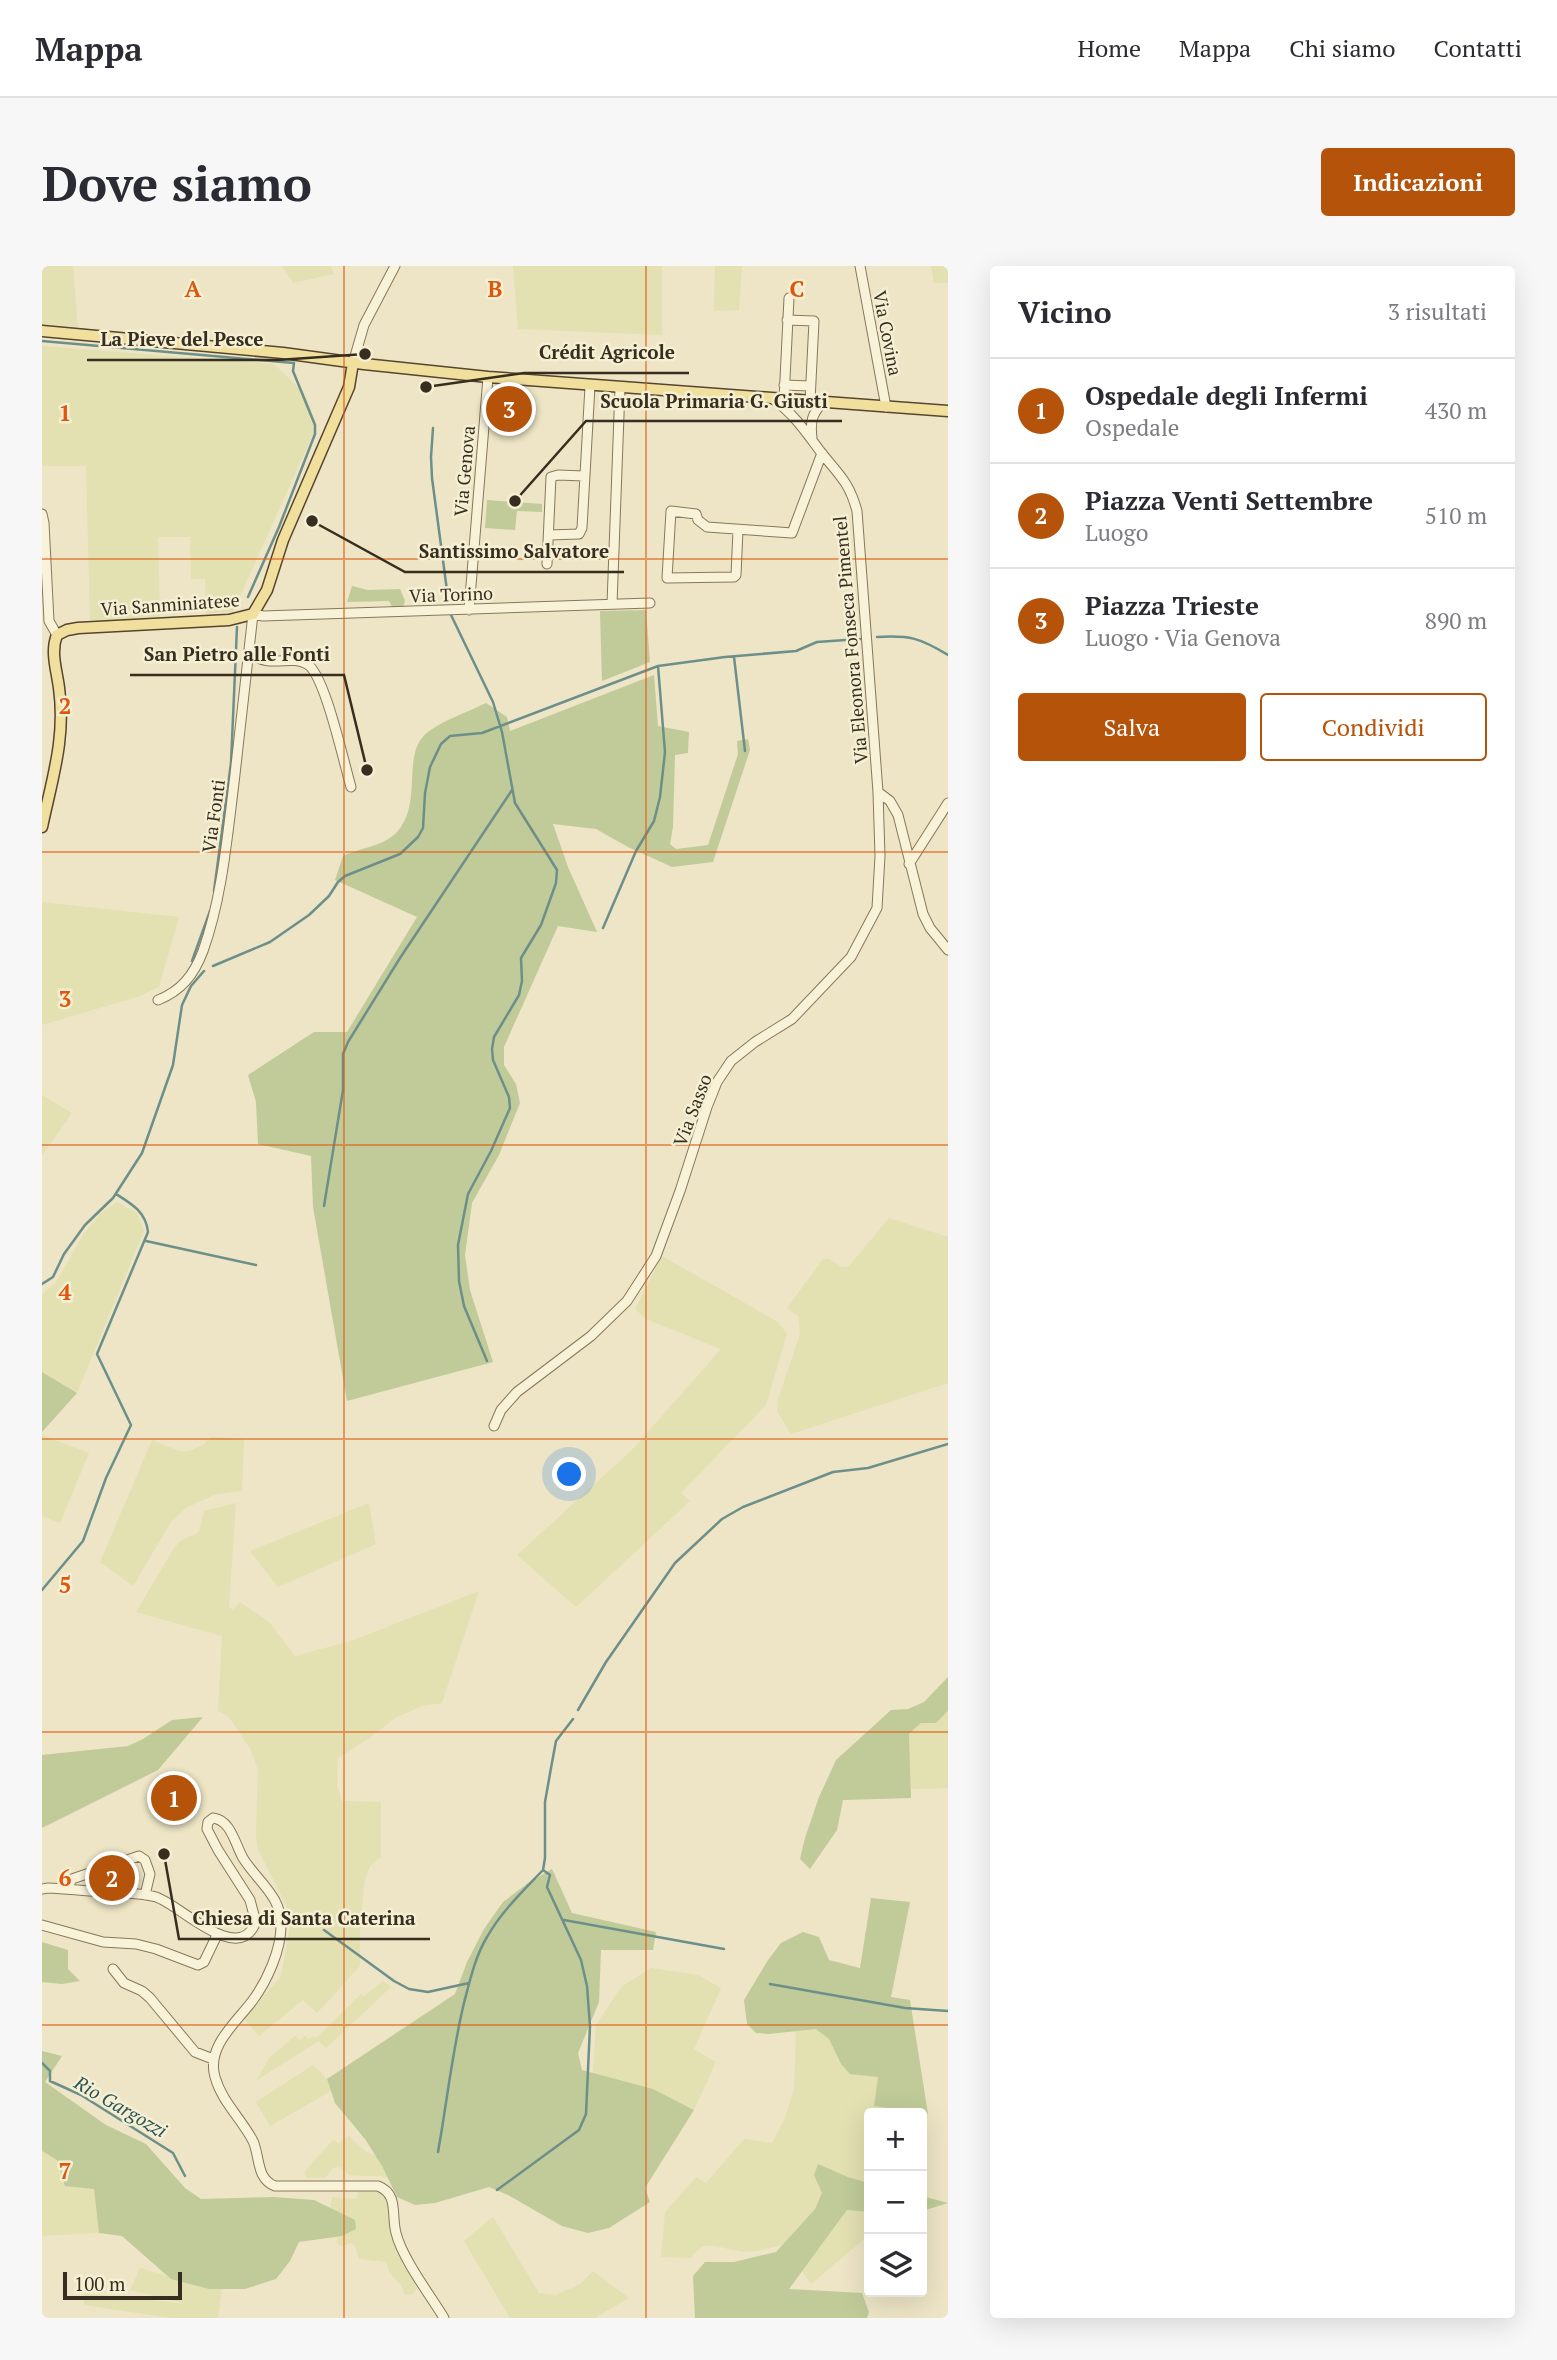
<!DOCTYPE html>
<html lang="it">
<meta charset="utf-8">
<style>
:root{--surface:#fff;--page:#f7f7f7;--text:#2b2b33;--muted:#7c7c81;--line:#e1e1e2;--accent:#b45309}
body{margin:0;font-family:"PT Serif",serif;background:var(--page);color:var(--text)}
.controls{position:absolute;right:21px;bottom:21px;display:grid;overflow:hidden;border-radius:7px;box-shadow:0 7px 28px #0002}
.controls button{width:63px;height:63px;display:grid;place-items:center;padding:0;border:0;border-bottom:2px solid var(--line);background:var(--surface);color:var(--text);font:35px sans-serif}
.scale{position:absolute;left:21px;bottom:18px;width:119px;box-sizing:border-box;padding-left:7px;border:4px solid #382e1f;border-top:0;font-size:19px;line-height:24px;white-space:nowrap;color:#382e1f;-webkit-text-stroke:5px #f5efd4;paint-order:stroke}
.you{position:absolute;left:528px;top:1209px;width:24px;height:24px;margin:-18px;border:5px solid #fff;border-radius:50%;background:#1a73e8;box-shadow:0 0 0 10px #1a73e833}
.badge{display:grid;place-items:center;width:46px;height:46px;border-radius:50%;background:var(--accent);color:#fff;font-size:23px;font-weight:700}
.pin{position:absolute;translate:-50% -50%;border:4px solid #fff;box-shadow:0 2px 7px #0006}
.list{margin:0;padding:0;list-style:none}
h2{display:flex;justify-content:space-between;align-items:center;height:91px;margin:0;padding:0 28px;font-size:30px}
h2 small{font-size:23px;font-weight:400;color:var(--muted)}
.list li{display:grid;grid-template-columns:46px 1fr auto;gap:21px;align-items:center;box-sizing:border-box;height:105px;padding:0 28px;border-top:2px solid var(--line)}
.list b{display:block;font-size:26px;white-space:nowrap}
.list p{margin:0;font-size:23px;white-space:nowrap;color:var(--muted)}
.list em{font-size:23px;font-style:normal;color:var(--muted)}
.actions{display:flex;gap:14px;padding:21px 28px}
.actions a{flex:1;padding:16px 0;border:2px solid var(--accent);border-radius:7px;text-align:center;font-size:24px;color:var(--accent)}
.actions .main{background:var(--accent);color:#fff}
.icon{flex:none;width:38px;height:38px;fill:none;stroke:currentColor;stroke-width:2;stroke-linecap:round;stroke-linejoin:round}
.map{position:relative;flex:none;width:906px;height:2052px;overflow:hidden;border-radius:7px}
header{display:flex;align-items:center;gap:42px;box-sizing:border-box;height:98px;padding:0 35px;background:var(--surface);border-bottom:2px solid var(--line)}
header strong{font-size:33px}
nav{display:flex;gap:38px;margin-inline-start:auto;font-size:24px}
.intro{display:flex;align-items:center;justify-content:space-between;box-sizing:border-box;height:168px;padding:0 42px}
h1{margin:0;font-size:49px}
.button{padding:18px 32px;border-radius:7px;background:var(--accent);color:#fff;font-size:24px;font-weight:700}
main{display:flex;gap:42px;padding:0 42px}
aside{flex:1;background:var(--surface);border-radius:7px;box-shadow:0 7px 28px #0002}
.map>svg:first-child{display:block}
.farmland{fill:#e3e0b2}
.green{fill:#c0cb99}
.lines{fill:none;stroke-linecap:round;stroke-linejoin:round}
.stream{stroke:#6d8f8a;stroke-width:2.5}
.minor-casing{stroke:#88785b;stroke-width:11}
.major-casing{stroke:#56452f;stroke-width:13}
.minor{stroke:#f8f2d8;stroke-width:9}
.major{stroke:#f0df9d;stroke-width:10}
.grid{fill:none;stroke:#df570d;stroke-width:2;stroke-opacity:0.55}
.labels{text-anchor:middle;dominant-baseline:central;stroke-width:5;stroke-linejoin:round;paint-order:stroke}
.street-label{font-size:18px;fill:#382e1f;stroke:#f5efd4}
.water-label{font-size:19px;font-style:italic;fill:#2e5658;stroke:#f5efd4}
.grid-label{font-size:23px;text-anchor:middle;font-weight:bold;fill:#df570d;stroke:#f5efd4;stroke-width:5;stroke-linejoin:round;paint-order:stroke}
.leader{fill:none;stroke:#382e1f;stroke-width:2.5}
.callout-dot{fill:#382e1f;stroke:#f5efd4;stroke-width:2.5}
.callout-label{font-size:19px;text-anchor:middle;font-weight:bold;fill:#382e1f;stroke:#f5efd4;stroke-width:5;stroke-linejoin:round;paint-order:stroke}
</style>
<header>
<strong>Mappa</strong>
<nav><a>Home</a><a>Mappa</a><a>Chi siamo</a><a>Contatti</a></nav>
</header>
<div class="intro"><h1>Dove siamo</h1><a class="button">Indicazioni</a></div>
<main>
<div class="map">
<svg width="906" height="2052" viewBox="0 0 906 2052">
<rect width="100%" height="100%" fill="#ede5c5"/>
<path class="farmland" d="M0 0H31L36 62 0 59Z
M240 0H289L292 8 251 17Z
M471 0H620V69L476 63Z
M673 0H700L697 44 672 45Z
M889 0H906V17H892Z
M0 80 232 98 263 128 275 159 191 346 164 348 163 313H149L148 271H116L118 353 48 354 44 200H0Z
M0 636 137 651 117 721 95 731 0 759Z
M0 829 30 847 0 889Z
M75 936 95 947 102 965 35 1127 0 1106V1028L13 1018 41 969 58 948Z
M847 952 906 971V1117L749 1168 735 1145 736 1133 758 1068 756 1050 745 1042 781 993H787L800 1001 807 1000Z
M620 990 736 1056 745 1068 724 1139 639 1227 648 1235 534 1341 475 1289 589 1185 679 1083 604 1053 593 1043Z
M0 1169 47 1187 18 1257 0 1250Z
M169 1171 202 1173 200 1225 174 1228 144 1242 129 1256 91 1320 58 1296 110 1174 137 1185H147L161 1179Z
M194 1237 187 1341 191 1344 198 1336 227 1356 253 1390 309 1375 437 1325 400 1437 380 1440 353 1452 326 1473 296 1492 295 1520 300 1535 339 1536V1591L328 1600 323 1613 318 1659V1700L275 1747 261 1734 217 1770 202 1753 239 1710 248 1661 245 1641 216 1583 214 1569 216 1504 209 1484 187 1451 176 1445 180 1370 94 1346 132 1282 140 1274 157 1266 162 1245Z
M327 1237 334 1278 236 1321 208 1285Z
M904 1447H906V1522L869 1523 867 1468 879 1457H894Z
M609 1702 656 1709 679 1722 652 1783 674 1796 652 1844 611 1823 551 1807 554 1759 579 1721Z
M341 1715 349 1721 284 1782 277 1775 215 1814 228 1791 253 1770 258 1774 263 1770 267 1773 271 1770 274 1772 319 1728 322 1730Z
M774 1762 787 1773 799 1798 836 1811 832 1840 886 1848 880 1885V1847H827V1917L806 1911 776 1898 772 1909 780 1927 773 1943 740 1979 715 1985 701 1986 673 1980H661L648 1992 619 1991 623 1946 654 1911 664 1917 702 1873 730 1877 743 1852 752 1823 754 1765Z
M271 1799 285 1813 289 1825 228 1860 214 1836Z
M307 1870 323 1885 334 1890 346 1911 307 1909 298 1901 291 1902 283 1912H264L263 1905 291 1874 297 1877Z
M0 1885 15 1894 52 1923 57 1967 0 1970Z
M316 1925H339L345 1930 354 1981 373 2012 374 2024 370 2028 363 2029 359 2019 348 2007 344 1996 317 1993 313 1980 310 1977 300 1980 295 1978V1971L300 1970 288 1942 290 1931 315 1933Z
M805 1944 827 1946V1969L769 2018 760 2005Z
M451 1951 497 2027 514 2029 538 2018 551 2005 587 2032 556 2050V2052H468L422 1975Z
M98 2002 167 2023H180L176 2052H129L42 2039V2027L145 2038 88 2024Z"/>
<path class="green" d="M445 234 500 238V246L475 245 473 264 443 262Z
M310 320 326 324 358 323 363 335 361 341H350L347 335 305 336Z
M604 344 608 396 560 415 558 345Z
M612 409 616 460 647 466 646 487 633 489 631 561 628 578 634 583 666 579 696 488 695 475 706 473 708 484 671 596 630 601 586 581 554 563 511 558 526 601 555 666 516 660 462 781V799L474 818 478 837 457 889 430 937 423 989 428 1024 451 1096 305 1135 271 941 269 890 216 878 214 836 206 809 272 766H305L375 651 293 614 301 590C318 582 342 580 355 566 382 536 358 487 386 466 401 454 426 446 444 437L465 451 468 465Z
M0 1106 35 1127 0 1166Z
M906 1411V1445L894 1457H879L867 1468 869 1532 801 1534 795 1564 768 1603 758 1593 763 1572 777 1531 794 1494 849 1444 866 1443 882 1436Z
M161 1451 116 1504 0 1562V1489L86 1480 101 1473 130 1454Z
M510 1603 530 1647 614 1666 611 1684H559L557 1736 536 1787 540 1804 611 1823 652 1844 603 1922 608 1936 567 1962 546 1967 520 1960 466 1929 447 1921 393 1937 373 1939 355 1931 340 1900 323 1873 293 1837 285 1813 413 1728 425 1696 442 1663 461 1636 486 1617Z
M829 1632 868 1636 849 1731 868 1734 886 1848 832 1840 836 1811 808 1808 799 1798 787 1773 774 1763 727 1768 714 1767 705 1758 702 1734 726 1694 739 1677 761 1666 777 1671 787 1694 818 1702Z
M0 1676 26 1684V1703L38 1715 20 1718 0 1716Z
M0 1785 20 1790 3 1816 64 1859 104 1878 143 1922 159 1933 232 1931 272 1934 313 1954 314 1963 300 1970 257 1976 248 1995 234 2013 203 2023H167L129 2013 80 1970 57 1967 52 1923 23 1920 15 1894 0 1885Z
M776 1898 806 1911 827 1917V1946L805 1944 747 2023 820 2027 827 2046 825 2052H653L651 2010 663 1996H692L734 1986 773 1943 780 1927 772 1909Z
M880 1930 906 1937 880 1945Z"/>
<g class="lines">
<path class="stream" d="M0 75 252 97 251 105 273 159V168L237 261 206 331
M391 162 389 191 390 212 406 332
M409 349 451 436 460 466 473 537 515 604 514 617 499 659 479 692 480 715 477 729 452 771 450 783 451 794 467 831 468 842 449 885 426 928 416 979 417 1015 422 1040 445 1095
M835 371C868 369 878 372 906 389
M692 391 703 485
M172 625 189 497 195 361
M561 662 594 585 612 555 618 531 623 486 616 400
M150 695 168 645
M171 700 228 676 267 649 287 630 296 616 303 610 358 588 376 571 381 562 383 527 388 501 399 478 408 470 440 467 616 400 683 391 754 385 775 376 818 373
M282 940 301 824V788L306 776 358 692 470 524
M104 975 214 999
M0 1018 11 1011 22 988 43 959 71 932 100 887 131 799 140 739 149 720 162 705
M0 1324 41 1275 64 1212 89 1159 55 1088 106 966C104 946 90 938 74 928
M536 1444 564 1396 633 1297 680 1253 701 1241 791 1206 826 1202 906 1178
M522 1654 682 1683
M282 1664 352 1715 367 1723 386 1726 427 1717
M728 1718 863 1742 906 1745
M0 1797 8 1805V1815L39 1829 131 1887 143 1910
M396 1886C405 1836 410 1786 422 1737 428 1714 433 1691 445 1671 459 1646 481 1625 500 1605
M455 1924 537 1864 544 1848 548 1760 545 1720 539 1694 505 1621 508 1609 501 1604 503 1592V1536L509 1502 514 1475 531 1453"/>
<defs>
<path id="minor" d="M818 0 844 141
M745 54 772 55 768 135
M311 97 322 59 353 0
M742 119 768 120
M742 133 747 32
M770 172C768 155 770 148 781 136
M0 248 2 257 7 355 15 369
M696 264 694 309 692 311 625 312 629 245 654 248 656 254 665 261 750 267 780 187
M507 269 537 268 540 262 548 120
M505 298 509 211 516 209 542 210
M570 338 578 122
M427 344 446 111
M207 386C227 404 248 388 265 398 283 408 302 498 309 521
M836 526 848 535 856 549 881 648 888 662 906 684
M867 598 906 537
M116 734C139 725 152 709 161 685 180 632 185 573 192 517 198 461 205 404 211 348L221 350 608 337
M452 1160 459 1144 475 1126 549 1070 585 1035 614 990 638 925 665 841 675 816 689 795 713 776 750 753 809 691 835 642 838 590 836 526 815 245C807 215 796 208 778 185 764 166 751 147 731 133
M0 1623 6 1622C27 1623 49 1625 71 1627 85 1627 100 1627 114 1631 137 1638 193 1697 212 1660L213 1653 208 1634 176 1584 165 1563 166 1556 171 1552C189 1554 193 1578 201 1592 215 1615 240 1630 239 1660 239 1684 225 1715 211 1734 195 1756 164 1780 173 1811 180 1836 199 1852 211 1875 218 1890 214 1913 233 1920H336C357 1928 349 1949 354 1967 360 1992 388 2029 402 2052
M25 1623 30 1613 97 1590 103 1594 108 1608 103 1629
M0 1659 61 1676 94 1678 114 1683 156 1699 162 1696 175 1669
M71 1703 82 1717 100 1725 108 1732 153 1786 171 1793"/>
<path id="major" d="M0 65 241 87 322 98 446 111 906 145
M0 561C10 513 24 472 17 422 15 405 8 386 15 369L25 364 36 362 187 354 211 348 225 324 241 274 307 121 311 97"/>
</defs>
<use href="#minor" class="minor-casing"/>
<use href="#major" class="major-casing"/>
<use href="#minor" class="minor"/>
<use href="#major" class="major"/>
</g>
<path class="grid" d="M302 0V2052M604 0V2052M0 293H906M0 586H906M0 879H906M0 1173H906M0 1466H906M0 1759H906"/>
<g class="labels">
<g class="street-label">
<text transform="translate(846 67) rotate(79)">Via Covina</text>
<text transform="translate(422 205) rotate(-85)">Via Genova</text>
<text transform="translate(409 328) rotate(-2)">Via Torino</text>
<text transform="translate(128 338) rotate(-4)">Via Sanminiatese</text>
<text transform="translate(808 374) rotate(-95)">Via Eleonora Fonseca Pimentel</text>
<text transform="translate(171 550) rotate(-82)">Via Fonti</text>
<text transform="translate(650 844) rotate(-69)">Via Sasso</text>
</g>
<g class="water-label">
<text transform="translate(79 1840) rotate(30)">Rio Gargozzi</text>
</g>
</g>
<g class="grid-label">
<text x="151" y="31">A</text>
<text x="453" y="31">B</text>
<text x="755" y="31">C</text>
<text x="23" y="155">1</text>
<text x="23" y="448">2</text>
<text x="23" y="741">3</text>
<text x="23" y="1034">4</text>
<text x="23" y="1327">5</text>
<text x="23" y="1620">6</text>
<text x="23" y="1913">7</text>
</g>
<path class="leader" d="M323 88L236 94H45M384 121L482 107H647M473 235L544 155H800M270 255L363 306H582M325 504L302 409H88M122 1588L137 1673H388"/>
<g class="callout-dot">
<circle cx="323" cy="88" r="7"/>
<circle cx="384" cy="121" r="7"/>
<circle cx="473" cy="235" r="7"/>
<circle cx="270" cy="255" r="7"/>
<circle cx="325" cy="504" r="7"/>
<circle cx="122" cy="1588" r="7"/>
</g>
<g class="callout-label">
<text x="140" y="80">La Pieve del Pesce</text>
<text x="565" y="93">Crédit Agricole</text>
<text x="672" y="142">Scuola Primaria G. Giusti</text>
<text x="472" y="292">Santissimo Salvatore</text>
<text x="195" y="395">San Pietro alle Fonti</text>
<text x="262" y="1659">Chiesa di Santa Caterina</text>
</g>
</svg>
<div class="controls">
<button>+</button>
<button>−</button>
<button><svg class="icon" aria-label="layers" viewBox="0 0 24 24"><path d="M12 4l9 5-9 5-9-5zM3 14l9 5 9-5"/></svg></button>
</div>
<div class="scale">100 m</div>
<div class="you"></div>
<div class="pin badge" style="left:132px;top:1532px">1</div>
<div class="pin badge" style="left:70px;top:1612px">2</div>
<div class="pin badge" style="left:467px;top:143px">3</div>
</div>
<aside>
<h2>Vicino<small>3 risultati</small></h2>
<ul class="list">
<li><span class="badge">1</span><div><b>Ospedale degli Infermi</b><p>Ospedale</p></div><em>430 m</em></li>
<li><span class="badge">2</span><div><b>Piazza Venti Settembre</b><p>Luogo</p></div><em>510 m</em></li>
<li><span class="badge">3</span><div><b>Piazza Trieste</b><p>Luogo · Via Genova</p></div><em>890 m</em></li>
</ul>
<div class="actions"><a class="main">Salva</a><a>Condividi</a></div>
</aside>
</main>
